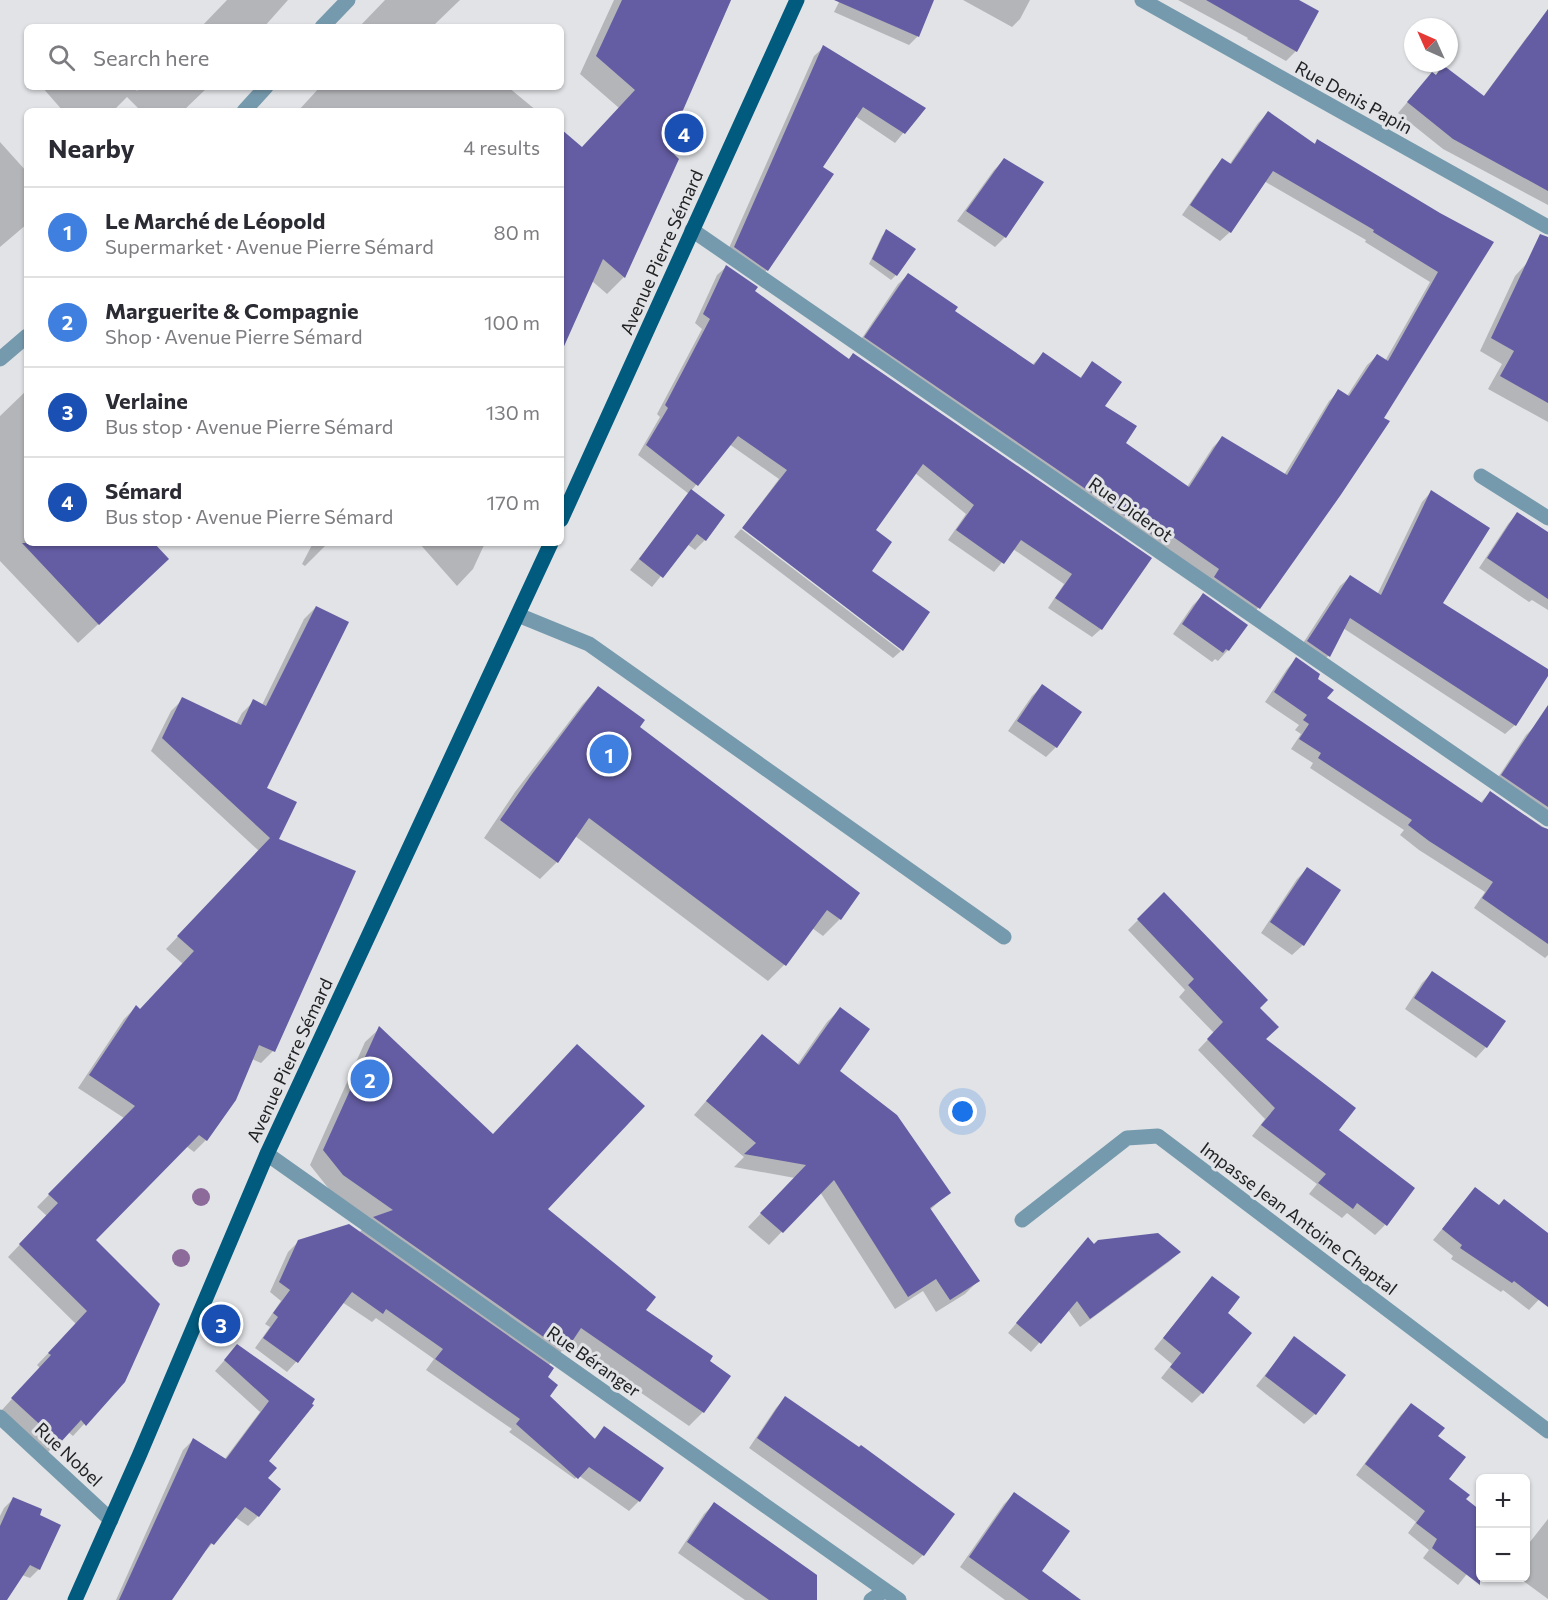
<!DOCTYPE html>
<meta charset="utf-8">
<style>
:root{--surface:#fff;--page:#f7f7f7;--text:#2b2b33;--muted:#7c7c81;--line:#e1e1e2;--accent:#0f766e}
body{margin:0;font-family:Commissioner,sans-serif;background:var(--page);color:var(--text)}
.controls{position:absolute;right:18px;bottom:18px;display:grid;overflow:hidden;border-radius:9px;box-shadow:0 2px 4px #0004}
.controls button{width:54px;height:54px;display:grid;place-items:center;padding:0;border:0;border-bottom:2px solid var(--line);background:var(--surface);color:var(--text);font:30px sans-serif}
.compass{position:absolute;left:1404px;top:18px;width:54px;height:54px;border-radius:50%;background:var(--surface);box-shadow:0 2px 4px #0004;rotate:315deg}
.you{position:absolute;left:963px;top:1112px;width:21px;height:21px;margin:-15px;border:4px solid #fff;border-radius:50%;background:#1a73e8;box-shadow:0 0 0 9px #1a73e833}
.badge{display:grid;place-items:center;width:39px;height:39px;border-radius:50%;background:var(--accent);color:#fff;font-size:20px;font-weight:700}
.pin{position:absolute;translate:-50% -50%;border:3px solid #fff;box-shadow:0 2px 6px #0006}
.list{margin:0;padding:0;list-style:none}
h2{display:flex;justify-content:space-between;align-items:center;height:78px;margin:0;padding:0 24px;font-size:26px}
h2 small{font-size:20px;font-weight:400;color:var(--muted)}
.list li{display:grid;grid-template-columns:39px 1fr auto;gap:18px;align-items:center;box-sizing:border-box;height:90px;padding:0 24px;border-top:2px solid var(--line)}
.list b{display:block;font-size:22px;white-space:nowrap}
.list p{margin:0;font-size:20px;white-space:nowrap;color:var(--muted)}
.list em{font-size:20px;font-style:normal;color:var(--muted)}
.icon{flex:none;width:33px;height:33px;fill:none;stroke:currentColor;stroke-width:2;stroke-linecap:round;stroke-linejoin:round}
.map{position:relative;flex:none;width:1548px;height:1600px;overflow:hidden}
.search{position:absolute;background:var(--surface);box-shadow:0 2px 4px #0004;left:24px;top:24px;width:540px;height:66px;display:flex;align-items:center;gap:15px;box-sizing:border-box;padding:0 21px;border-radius:9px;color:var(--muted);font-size:22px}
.panel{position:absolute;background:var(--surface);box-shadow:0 2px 4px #0004;left:24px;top:108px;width:540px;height:438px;border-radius:9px}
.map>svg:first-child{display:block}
.shadow{fill:#0003}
.building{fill:#645da3}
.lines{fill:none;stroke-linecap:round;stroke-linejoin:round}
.minor{stroke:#769aad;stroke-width:15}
.major{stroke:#005b7e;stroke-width:15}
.tree{fill:#8c6b9b}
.labels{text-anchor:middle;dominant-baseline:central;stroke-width:6;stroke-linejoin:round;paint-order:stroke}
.street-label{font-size:18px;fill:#212223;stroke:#e1e3e6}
</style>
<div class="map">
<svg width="1548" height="1600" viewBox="0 0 1548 1600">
<rect width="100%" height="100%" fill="#e1e3e6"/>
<path class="shadow" d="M227 0H288L264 27H201Z
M385 0H460L434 25 436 27H359Z
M614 0H731L665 148 624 277 607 294 592 281 561 346V131L581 149 619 108 580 74Z
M840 0H932L917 37 909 45 834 12Z
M963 0H1030L1020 19 1012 27Z
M1178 0H1296V51L1286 61 1247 39 1248 38Z
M1537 27 1548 33V205L1443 149 1398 113 1423 84 1435 76 1443 67 1483 97 1527 37Z
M824 47 924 108 895 143 855 116 821 167 767 270 758 279 725 257 814 56Z
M42 87H134L137 91 141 87H208L183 111H141L127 97 113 111H63Z
M320 87H508L537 111H298Z
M1268 113 1314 144 1317 141 1440 214 1492 243 1382 418 1258 608 1249 617 856 347 898 284 908 275 953 312 1032 365 1043 354 1079 379 1093 363 1103 407 1124 443 1187 487 1213 447 1222 438 1284 475 1329 401 1339 391 1347 396 1367 365 1377 356 1385 361 1430 282 1365 242 1366 240 1264 181 1230 232 1220 241 1182 215 1213 170 1223 160 1229 165 1258 123Z
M0 142 27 172V224L0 247Z
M1004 160 1005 237 995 247 957 221 994 170Z
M887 231 896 275 891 280 869 264 882 236Z
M1527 263 1548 274V422L1488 389 1502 364 1480 351 1515 276Z
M726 267 752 292 848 360 853 355 1150 559 1101 629 1092 637 1048 608 1064 584 1013 549 994 572 948 540 966 514 915 473 874 530 870 571 903 648 743 527 779 479 729 444 691 491 705 540 695 550 687 544 652 587 630 570 689 494 638 455 660 417 657 414 702 329 695 323 717 275Z
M27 390V543H152L147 579 78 643 0 561V416Z
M1431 492 1441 603 1548 670 1515 725 1505 734 1343 628 1328 656 1319 665 1298 651 1340 586 1350 577 1377 595 1422 502Z
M1517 514 1548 540V610L1532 600 1529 602 1479 568 1508 524Z
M741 529 901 651 893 658 734 537Z
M313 543H328L305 566 302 564Z
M419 543H485L473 569 457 586Z
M1203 595 1246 625 1228 650 1218 661 1215 659 1212 662 1173 634 1193 605Z
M316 607 265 788 277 840 273 1051 261 1063 252 1059 234 1099 206 1140 194 1152 186 1146 94 1240 123 1382 73 1436 68 1432 47 1453 1 1411 40 1368 37 1365 76 1324 8 1257 47 1216 37 1207 124 1118 78 1088 124 1019 136 1007 140 1011 183 964 166 949 259 851 151 751 171 711 183 699 236 724 242 713 254 701 262 705 304 619Z
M1296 659 1316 680 1325 699 1480 803 1490 793 1548 830V955L1545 958 1474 908 1485 892 1419 850 1400 835 1404 830 1310 768 1313 763 1291 749 1301 734 1295 730 1299 725 1265 702 1287 669Z
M1042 686 1056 747 1046 757 1008 731 1032 696Z
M598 688 840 919 823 936 812 928 784 965 768 981 575 836 557 862 540 879 484 838 515 792 582 705Z
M1536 725 1548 733V826L1493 785 1526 735Z
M1307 869 1339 891 1303 945 1292 955 1261 933 1297 879Z
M1164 894 1258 1008 1264 1039 1385 1225 1375 1235 1347 1213 1342 1218 1309 1194 1317 1184 1252 1136 1265 1119 1198 1050 1214 1033 1179 997 1185 990 1128 930Z
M1432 973 1504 1022 1486 1047 1476 1058 1405 1009 1422 983Z
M840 1009 838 1071 949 1192 930 1210 978 1281 965 1294 936 1312 923 1291 895 1309 820 1192 769 1245 748 1227 795 1178 734 1167 744 1157 694 1115 762 1036 797 1065 827 1022Z
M379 1029 546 1209 644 1310 708 1361 729 1376 703 1412 689 1426 569 1343 548 1366 546 1377 548 1396 593 1440 605 1428 662 1469 639 1501 629 1511 578 1475 575 1479 509 1432 512 1429 426 1370 434 1359 376 1318 372 1322 342 1302 296 1362 287 1372 255 1348 270 1327 265 1324 281 1301 270 1292 288 1252 298 1242 359 1233 372 1219 329 1189 310 1165 365 1042Z
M1475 1189 1499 1206 1548 1233V1290L1529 1310 1503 1290 1501 1292 1451 1259 1453 1256 1433 1240Z
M1088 1239 1093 1246 1179 1252 1170 1261 1080 1327 1068 1310 1031 1352 1008 1333Z
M1213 1277 1226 1313 1202 1393 1192 1403 1161 1378 1172 1364 1154 1349Z
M1295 1338 1315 1414 1304 1424 1256 1386Z
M237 1346 313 1400 267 1461 266 1478 258 1516 248 1526 235 1517 203 1554 171 1600H116L183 1450 193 1440 224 1460 260 1412 215 1371Z
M785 1398 952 1514 923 1555 913 1565 749 1448 776 1408Z
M1411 1405 1436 1436 1447 1479 1464 1499 1480 1512V1558L1458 1585 1423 1558 1429 1550 1408 1533 1416 1522 1356 1475 1401 1415Z
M1014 1494 1040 1572 1079 1600H1005L960 1567 1004 1504Z
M13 1499 39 1569 30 1578 22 1575 5 1600H0V1516L4 1508Z
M714 1504 815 1600H745L678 1553 704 1514Z
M1548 1519V1599L1519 1578H1526V1547Z"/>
<path class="building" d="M622 0H731L667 147 679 159 625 278 603 259 561 353V129L582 147 635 90 596 56Z
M834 0H934L919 37Z
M1206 0H1299L1319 11 1297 52Z
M1548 9V191L1453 139 1407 102 1432 72 1436 75 1443 65 1484 96Z
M823 45 926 108 905 134 863 107 823 167 834 174 768 271 734 247Z
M1268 111 1315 144 1317 139 1440 213 1494 242 1384 418 1390 421 1340 496 1260 609 1214 577 1219 569 1169 534 1163 542 864 337 908 273 958 307 955 311 1034 365 1043 352 1081 378 1092 361 1122 382 1105 406 1137 426 1126 443 1189 487 1222 436 1287 475 1338 389 1349 396 1377 354 1388 361 1438 272 1373 232 1374 230 1273 171 1231 233 1190 205 1222 158 1231 164Z
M1004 158 1044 182 1006 238 966 211Z
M886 229 916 249 897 276 872 259Z
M1540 234 1548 237V403L1500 376 1514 351 1491 338Z
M726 265 758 287 755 291 849 359 853 353 1152 558 1102 630 1055 598 1072 574 1021 540 1004 564 956 530 974 505 923 464 876 530 892 542 872 571 930 612 903 651 742 528 787 470 738 436 698 486 646 445 668 408 665 405 710 319 703 314Z
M691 489 725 515 706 541 697 534 663 578 639 559Z
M1431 490 1490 528 1443 603 1548 669V676L1516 726 1350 618 1330 657 1307 641 1350 575 1381 595Z
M1517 512 1548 532V599L1487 558Z
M22 543H154L169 559 99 625Z
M1203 593 1248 625 1229 651 1226 649 1223 653 1182 624Z
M316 606 349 622 267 788 297 802 279 839 356 871 275 1052 259 1045 236 1100 207 1141 199 1135 96 1240 160 1304 125 1382 86 1426 81 1420 60 1443 11 1398 51 1355 48 1353 87 1311 19 1244 58 1203 48 1194 135 1106 89 1075 136 1005 140 1009 194 951 177 936 270 838 162 738 182 697 241 725 253 699 266 706Z
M1296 657 1320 674 1318 679 1334 690 1327 698 1417 759 1482 803 1490 791 1542 827 1548 829V944L1482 898 1493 882 1429 841 1408 825 1412 820 1318 758 1321 753 1299 739 1309 724 1303 720 1307 715 1274 692Z
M1042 684 1082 712 1057 748 1017 721Z
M598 686 645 720 640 727 860 893 841 920 827 910 786 966 589 818 558 863 500 820 532 774Z
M1548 705V807L1501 775Z
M1307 867 1341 890 1304 946 1270 922Z
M1164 892 1268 1000 1260 1008 1279 1027 1266 1039 1356 1108 1339 1130 1415 1188 1387 1226 1357 1203 1353 1209 1318 1183 1326 1174 1261 1125 1275 1108 1207 1039 1223 1022 1188 985 1194 979 1137 919Z
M1432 971 1506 1021 1487 1048 1414 998Z
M840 1007 870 1029 840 1071 897 1115 951 1193 930 1208 980 1281 950 1300 936 1279 908 1297 834 1180 783 1233 760 1213 806 1165 744 1154 756 1143 706 1101 762 1034 799 1065Z
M379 1026 493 1134 577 1044 645 1106 548 1209 656 1297 646 1310 713 1356 710 1361 731 1376 704 1413 581 1328 565 1352 373 1217 393 1210 343 1175 323 1150Z
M1475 1187 1499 1205 1504 1199 1548 1233V1307L1514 1281 1512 1283 1460 1248 1462 1245 1442 1229Z
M349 1224 554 1368 548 1377 558 1385 550 1396 595 1439 604 1426 664 1468 640 1502 589 1467 578 1479 516 1424 520 1419 435 1359 443 1349 386 1309 383 1314 352 1292 298 1363 263 1338 278 1317 273 1313 290 1290 279 1282 298 1240Z
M1158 1233 1181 1252 1090 1319 1077 1301 1041 1344 1016 1323 1088 1237 1094 1244 1098 1240Z
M1212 1276 1240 1297 1228 1313 1252 1333 1203 1394 1170 1367 1181 1353 1163 1338Z
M1294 1336 1346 1375 1316 1415 1265 1376Z
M237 1344 315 1399 312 1404 314 1405 269 1461 277 1468 268 1478 281 1489 259 1517 245 1507 214 1545 211 1543 172 1600H119L193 1438 226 1459 269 1401 224 1360Z
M785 1396 859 1447 861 1445 955 1514 924 1556 757 1438Z
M1411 1403 1445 1428 1438 1436 1466 1457 1449 1479 1470 1495 1466 1499 1480 1510V1585L1432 1548 1437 1539 1416 1523 1425 1511 1365 1464Z
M1014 1492 1070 1531 1042 1571 1081 1600H1029L969 1557Z
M13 1497 42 1509 40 1515 61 1525 40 1570 30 1565 7 1600H0V1526Z
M714 1502 817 1575V1600H769L687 1542Z"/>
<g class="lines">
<path class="minor" d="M1142 0 1548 227
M322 27 348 0
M244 111 266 87
M692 230 1548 819
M0 359 27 336
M1481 476 1548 518
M518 615 589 644 1004 937
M267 1154 899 1600
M1022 1220 1127 1138 1158 1136 1548 1431
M0 1417 111 1520
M871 1600 885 1590"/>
<path class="major" d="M561 520 797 0
M75 1600 139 1456 267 1154 551 543"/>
</g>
<g class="tree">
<circle cx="201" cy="1197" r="9"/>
<circle cx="181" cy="1258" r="9"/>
</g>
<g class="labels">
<g class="street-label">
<text transform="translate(1354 97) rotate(29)">Rue Denis Papin</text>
<text transform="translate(661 252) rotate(-66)">Avenue Pierre Sémard</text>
<text transform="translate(1131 509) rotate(35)">Rue Diderot</text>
<text transform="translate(289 1060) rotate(-65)">Avenue Pierre Sémard</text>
<text transform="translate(1299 1218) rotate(37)">Impasse Jean Antoine Chaptal</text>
<text transform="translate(594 1361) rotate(35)">Rue Béranger</text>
<text transform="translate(69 1454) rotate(43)">Rue Nobel</text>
</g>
</g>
</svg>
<div class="controls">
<button>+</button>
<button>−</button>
</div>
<svg class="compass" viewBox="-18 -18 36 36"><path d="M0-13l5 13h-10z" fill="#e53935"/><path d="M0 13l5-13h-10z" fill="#7c7c81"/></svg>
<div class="you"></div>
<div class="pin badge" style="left:609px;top:754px;background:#3f7fe0">1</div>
<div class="pin badge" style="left:370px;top:1079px;background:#3f7fe0">2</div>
<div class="pin badge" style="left:221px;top:1324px;background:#1a4fb4">3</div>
<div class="pin badge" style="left:684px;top:133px;background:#1a4fb4">4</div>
<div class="search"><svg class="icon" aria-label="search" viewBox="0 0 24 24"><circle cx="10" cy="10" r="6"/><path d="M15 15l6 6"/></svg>Search here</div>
<section class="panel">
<h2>Nearby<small>4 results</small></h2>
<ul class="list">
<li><span class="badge" style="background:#3f7fe0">1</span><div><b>Le Marché de Léopold</b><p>Supermarket · Avenue Pierre Sémard</p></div><em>80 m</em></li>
<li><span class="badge" style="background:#3f7fe0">2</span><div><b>Marguerite &amp; Compagnie</b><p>Shop · Avenue Pierre Sémard</p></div><em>100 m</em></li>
<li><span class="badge" style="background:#1a4fb4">3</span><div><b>Verlaine</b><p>Bus stop · Avenue Pierre Sémard</p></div><em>130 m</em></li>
<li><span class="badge" style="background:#1a4fb4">4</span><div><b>Sémard</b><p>Bus stop · Avenue Pierre Sémard</p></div><em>170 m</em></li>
</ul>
</section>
</div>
